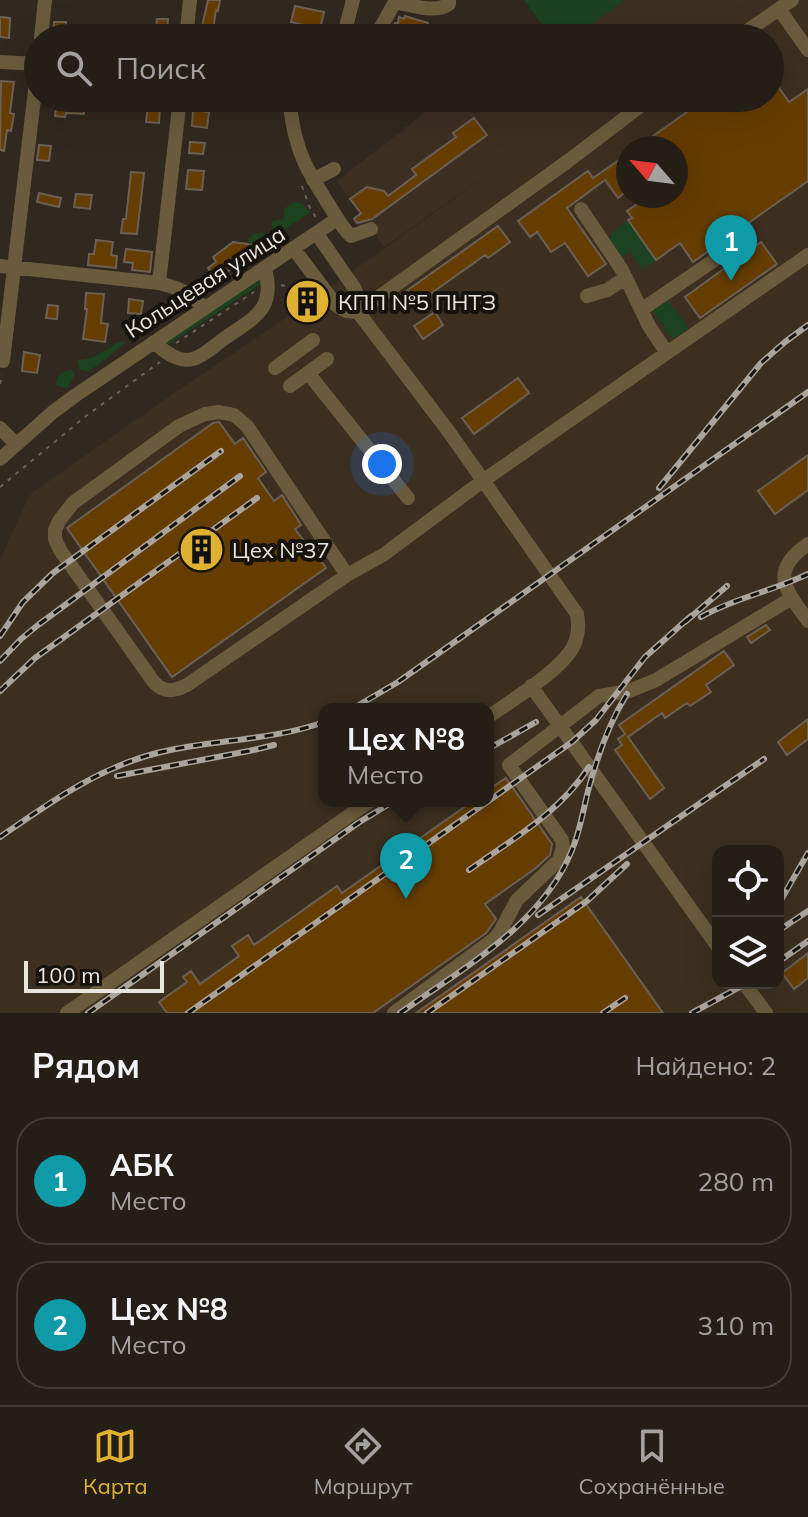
<!DOCTYPE html>
<html lang="ru">
<meta charset="utf-8">
<style>
:root{--surface:#251e17;--page:#2d2720;--text:#f1f3f6;--muted:#a3a2a1;--line:#423c36;--accent:#deb133}
body{margin:0;font-family:Mulish,sans-serif;background:var(--page);color:var(--text)}
.controls{position:absolute;right:24px;bottom:24px;display:grid;overflow:hidden;border-radius:16px;box-shadow:0 8px 32px #0002}
.controls button{width:72px;height:72px;display:grid;place-items:center;padding:0;border:0;border-bottom:2px solid var(--line);background:var(--surface);color:var(--text);font:40px sans-serif}
.compass{position:absolute;left:616px;top:136px;width:72px;height:72px;border-radius:50%;background:var(--surface);box-shadow:0 8px 32px #0002;rotate:298deg}
.scale{position:absolute;left:24px;bottom:20px;width:140px;box-sizing:border-box;padding-left:8px;border:4px solid #eae4de;border-top:0;font-size:22px;line-height:28px;white-space:nowrap;color:#eae4de;-webkit-text-stroke:6px #16120e;paint-order:stroke}
.you{position:absolute;left:382px;top:464px;width:28px;height:28px;margin:-20px;border:6px solid #fff;border-radius:50%;background:#1a73e8;box-shadow:0 0 0 12px #1a73e833}
.badge{display:grid;place-items:center;width:52px;height:52px;border-radius:50%;background:var(--accent);color:#fff;font-size:26px;font-weight:700}
.pin{position:absolute;translate:-50% -66px;filter:drop-shadow(0 2px 4px #0008)}
.pin::after{content:'';position:absolute;top:42px;width:28px;height:24px;background:inherit;clip-path:polygon(0 0,100% 0,50% 100%)}
.popup{position:absolute;left:318px;top:703px;width:176px;height:104px;box-sizing:border-box;display:grid;place-content:center;border-radius:16px;background:var(--surface);filter:drop-shadow(0 2px 6px #0005);font-size:26px;white-space:nowrap;color:var(--muted)}
.popup b{font-size:30px;color:var(--text)}
.popup::after{content:'';position:absolute;left:50%;top:100%;margin-left:-16px;border:16px solid transparent;border-top-color:var(--surface)}
.list{margin:0;padding:0;list-style:none}
h2{display:flex;justify-content:space-between;align-items:center;height:104px;margin:0;padding:0 32px;font-size:34px}
h2 small{font-size:26px;font-weight:400;color:var(--muted)}
.list li{display:grid;grid-template-columns:52px 1fr auto;gap:24px;align-items:center;box-sizing:border-box;height:128px;margin:0 16px 16px;padding:0 16px;border:2px solid var(--line);border-radius:32px}
.list b{display:block;font-size:30px;white-space:nowrap}
.list p{margin:0;font-size:26px;white-space:nowrap;color:var(--muted)}
.list em{font-size:26px;font-style:normal;color:var(--muted)}
.icon{flex:none;width:44px;height:44px;fill:none;stroke:currentColor;stroke-width:2;stroke-linecap:round;stroke-linejoin:round}
.map{position:relative;flex:none;width:808px;height:1013px;overflow:hidden}
.search{position:absolute;background:var(--surface);box-shadow:0 8px 32px #0002;left:24px;right:24px;top:24px;height:88px;display:flex;align-items:center;gap:20px;box-sizing:border-box;padding:0 28px;border-radius:44px;color:var(--muted);font-size:30px}
.sheet{height:392px;background:var(--surface)}
nav{display:flex;justify-content:space-around;align-items:center;box-sizing:border-box;height:112px;border-top:2px solid var(--line);background:var(--surface);font-size:22px;color:var(--muted)}
nav a{display:grid;justify-items:center;gap:4px}
nav .on{color:var(--accent)}
.map>svg:first-child{display:block}
.commercial{fill:#3d2e22}
.built{fill:#3c2f20;fill-rule:evenodd}
.green{fill:#1c421f}
.building{fill:#663d00;stroke:#6a6055;stroke-width:2}
.lines{fill:none;stroke-linecap:round;stroke-linejoin:round}
.path{stroke:#6a625a;stroke-width:2;stroke-dasharray:4 6;stroke-linecap:butt}
.minor{stroke:#6a5b3c;stroke-width:14}
.rail-casing{stroke:#aba49d;stroke-width:6}
.rail{stroke:#16120e;stroke-width:3;stroke-dasharray:9;stroke-linecap:butt}
.labels{text-anchor:middle;dominant-baseline:central;stroke-width:8;stroke-linejoin:round;paint-order:stroke}
.street-label{font-size:22px;fill:#eae4de;stroke:#16120e}
.poi-label{font-size:22px;fill:#eae4de;stroke:#16120e;text-anchor:start}
</style>
<div class="map">
<svg width="808" height="1013" viewBox="0 0 808 1013">
<rect width="100%" height="100%" fill="#31281f"/>
<path class="commercial" d="M453 98H459L471 113H475L510 159 384 247 367 223 360 227 354 219 360 213 337 181 440 101 443 105Z"/>
<path class="built" d="M625 0H808V1013H0V560L28 498 32 493 167 398 299 309 294 302 310 290 316 297 510 159 475 113 476 108 490 98H770V38H573ZM628 148H676V196H628ZM324 709H488V801H324ZM718 851H778V983H718Z"/>
<path class="green" d="M524 0H625L573 38H552Z
M294 202 303 204 310 212C302 220 290 224 281 233 273 240 275 247 263 254 257 251 255 244 248 242L247 239C255 232 261 232 270 235L274 231 271 221 284 219V209Z
M628 220 656 260 643 270 630 252 620 258 609 239 613 232Z
M261 279 262 283 166 346 162 344Z
M668 300 689 329 674 338 668 335 654 312 657 307Z
M126 341C119 350 99 363 89 372L80 370 77 362 78 360 92 358 119 342Z
M72 370 75 374 70 385 65 388 56 385C56 375 62 371 72 370Z"/>
<path class="building" d="M208 0H220L218 11 216 10 212 36 200 35Z
M295 6 324 12 320 29 291 22Z
M405 16 428 23 425 38H400L401 34 390 32 395 23H398L399 17 404 19Z
M0 17 10 18 9 38 0 37Z
M157 19H168L166 38H155Z
M54 22H66L65 36H53Z
M770 75 789 102 808 89V181L693 262 680 243 656 260 628 220 632 218 627 211 649 196H676V148H636L707 98H770Z
M1 81 14 82 10 113 14 114 11 131 7 130 4 151 0 150Z
M57 98 85 100 84 114 66 113 65 117 55 116Z
M148 106 160 107 159 123 146 122Z
M193 110 209 112 207 128 192 126Z
M474 118 487 135 372 219 357 223 354 219 361 213 350 199 367 187 384 191 388 196 416 175 412 169 456 137 453 133Z
M190 142 205 143 203 154 189 153Z
M39 145 51 146 49 161 37 160Z
M628 154V190L618 198 605 180 567 208 606 264 588 276 565 243 551 252 537 232 530 237 518 221 588 171 593 178Z
M188 170 204 171 202 190 186 189Z
M131 172 144 173 137 234 121 233 123 219H126Z
M39 193 61 198 59 207 37 202Z
M76 194 92 195 90 209 74 207Z
M498 226 510 242 488 258 485 255 412 307 410 304 406 307 398 297Z
M96 240 113 242 111 255 117 256 116 268 88 265 89 254H94Z
M233 242 253 245 256 251 216 280 208 268 216 262 213 257Z
M761 242 777 264 700 318 685 297Z
M126 249 152 252 150 272 132 270 133 263 124 262Z
M310 290 319 302 304 314 294 302Z
M86 293 104 294 101 323 108 324 105 342 83 339 87 309H85Z
M129 299 143 301 141 314 128 313Z
M48 305 58 306 57 319 46 318Z
M435 312 443 325 423 339 414 326Z
M24 352 40 355 37 373 22 371Z
M518 378 529 393 474 434 462 418Z
M219 422 235 444 243 438 266 472 258 478 274 501 282 495 301 525 295 529 306 544 312 540 319 551 315 553 326 568 172 677 67 528 213 423Z
M808 455V490L775 514 758 491Z
M766 625 770 630 751 643 747 637Z
M724 651 734 665 706 685 711 692 690 706 687 703 665 718 662 713 628 737 664 788 650 799 615 750 622 745 618 739 625 734 619 725Z
M808 719V739L787 755 778 742Z
M506 778 552 844 550 855 536 868 485 904 496 919 486 933 373 1013H167L159 1002 187 982 183 977 191 971 200 984 239 956 232 946 248 935 254 945 337 886 342 893 473 801H488V790Z
M581 897 663 1013H416Z
M808 953V978L794 989 782 973Z"/>
<g class="lines">
<path class="path" d="M302 186 309 206 316 218
M281 285 304 291
M176 343 254 292
M0 384 2 374
M0 487 86 416 160 362"/>
<path class="minor" d="M395 2C411 5 435 14 449 4V0
M779 9 808 50
M41 38 45 0
M186 38 190 0
M343 38 353 0
M375 38 396 0
M737 38 792 0
M0 62 38 64
M290 106C295 150 306 169 329 205 336 216 342 228 351 236L371 229
M313 180 334 169
M581 209 622 270 649 326 667 353
M317 234 355 289 358 299V312L449 432 577 614C579 625 579 634 574 645 563 669 511 701 488 717
M294 249 336 305 346 311 358 312 568 161 651 98
M0 266 159 283C178 288 191 292 204 309
M159 283 180 98
M587 296 607 290 626 278
M641 310 719 257
M154 342C163 351 179 363 193 359 204 356 215 345 225 338 254 318 276 309 265 269
M3 361 38 65
M275 368 313 340
M308 373 408 498
M290 386 327 359
M0 428 16 444
M0 459 53 412 76 395 337 219
M808 544C769 571 785 589 808 621
M347 575 187 685C173 692 163 693 153 681L60 550 55 539V530L59 521 73 503 179 426 205 414 219 412 234 415 247 426 347 575 383 555 484 480 808 255
M531 686 560 726 599 696 629 691 656 680 792 598
M744 983 766 1013
M67 1013 370 801
M394 1013 493 940 500 932 517 900 559 860 563 847 562 840 509 765 560 726 718 947"/>
<defs>
<path id="rail" d="M659 488 761 363 785 342 808 325
M701 617C734 598 773 591 808 574
M685 622 727 586
M0 636 23 602 53 573 221 451
M0 661 21 639 38 625 240 476
M0 691 35 658 257 498
M352 709 398 682 808 392
M488 749 536 722
M117 776 249 751 274 745
M0 837C52 801 99 767 161 752 215 739 271 741 324 722
M469 870C513 839 560 812 589 767
M778 905 808 853
M538 915 764 759
M778 931 808 911
M778 962 808 941
M88 1013 358 823 394 801
M188 1013 572 742 596 720 645 657 691 616
M400 1013C463 968 542 925 572 850 580 831 583 811 588 791 597 757 609 723 627 694
M427 1013 587 901 627 864
M603 1013 625 998
M692 1013 747 983"/>
</defs>
<use href="#rail" class="rail-casing"/>
<use href="#rail" class="rail"/>
</g>
<defs>
<symbol id="building-disc" viewBox="-11 -11 22 22"><circle r="9.5" fill="#deb133" stroke="#16120e"/><path d="M-4-6H4V6H1V3H-1V6H-4ZM-2.5-4.3h1.7v1.8h-1.7ZM.8-4.3h1.7v1.8H.8ZM-2.5-1h1.7V.8h-1.7ZM.8-1h1.7V.8H.8Z" fill="#111"/></symbol>
</defs>
<g fill-rule="evenodd">
<use href="#building-disc" x="282" y="276" width="51" height="51"/>
<use href="#building-disc" x="176" y="524" width="51" height="51"/>
</g>
<g class="labels">
<g class="street-label">
<text transform="translate(205 282) rotate(-33)">Кольцевая улица</text>
</g>
<g class="poi-label">
<text x="338" y="302">КПП №5 ПНТЗ</text>
<text x="232" y="550">Цех №37</text>
</g>
</g>
</svg>
<div class="controls">
<button><svg class="icon" aria-label="locate" viewBox="0 0 24 24"><circle cx="12" cy="12" r="6"/><path d="M12 2v4M12 18v4M2 12h4M18 12h4"/></svg></button>
<button><svg class="icon" aria-label="layers" viewBox="0 0 24 24"><path d="M12 4l9 5-9 5-9-5zM3 14l9 5 9-5"/></svg></button>
</div>
<svg class="compass" viewBox="-18 -18 36 36"><path d="M0-13l5 13h-10z" fill="#e53935"/><path d="M0 13l5-13h-10z" fill="#a3a2a1"/></svg>
<div class="scale">100 m</div>
<div class="you"></div>
<div class="pin badge" style="left:731px;top:281px;background:#0f9aa8">1</div>
<div class="pin badge" style="left:406px;top:899px;background:#0f9aa8">2</div>
<div class="popup"><b>Цех №8</b>Место</div>
<div class="search"><svg class="icon" aria-label="search" viewBox="0 0 24 24"><circle cx="10" cy="10" r="6"/><path d="M15 15l6 6"/></svg>Поиск</div>
</div>
<section class="sheet">
<h2>Рядом<small>Найдено: 2</small></h2>
<ul class="list">
<li><span class="badge" style="background:#0f9aa8">1</span><div><b>АБК</b><p>Место</p></div><em>280 m</em></li>
<li><span class="badge" style="background:#0f9aa8">2</span><div><b>Цех №8</b><p>Место</p></div><em>310 m</em></li>
</ul>
</section>
<nav>
<a class="on"><svg class="icon" aria-label="map" viewBox="0 0 24 24"><path d="M3 6l6-2 6 2 6-2v14l-6 2-6-2-6 2zM9 4v14M15 6v14"/></svg>Карта</a>
<a><svg class="icon" aria-label="directions" viewBox="0 0 24 24"><path d="M12 3l9 9-9 9-9-9zM9 14v-3h6M13 9l2 2-2 2"/></svg>Маршрут</a>
<a><svg class="icon" aria-label="saved" viewBox="0 0 24 24"><path d="M7 4h10v16l-5-4-5 4z"/></svg>Сохранённые</a>
</nav>
